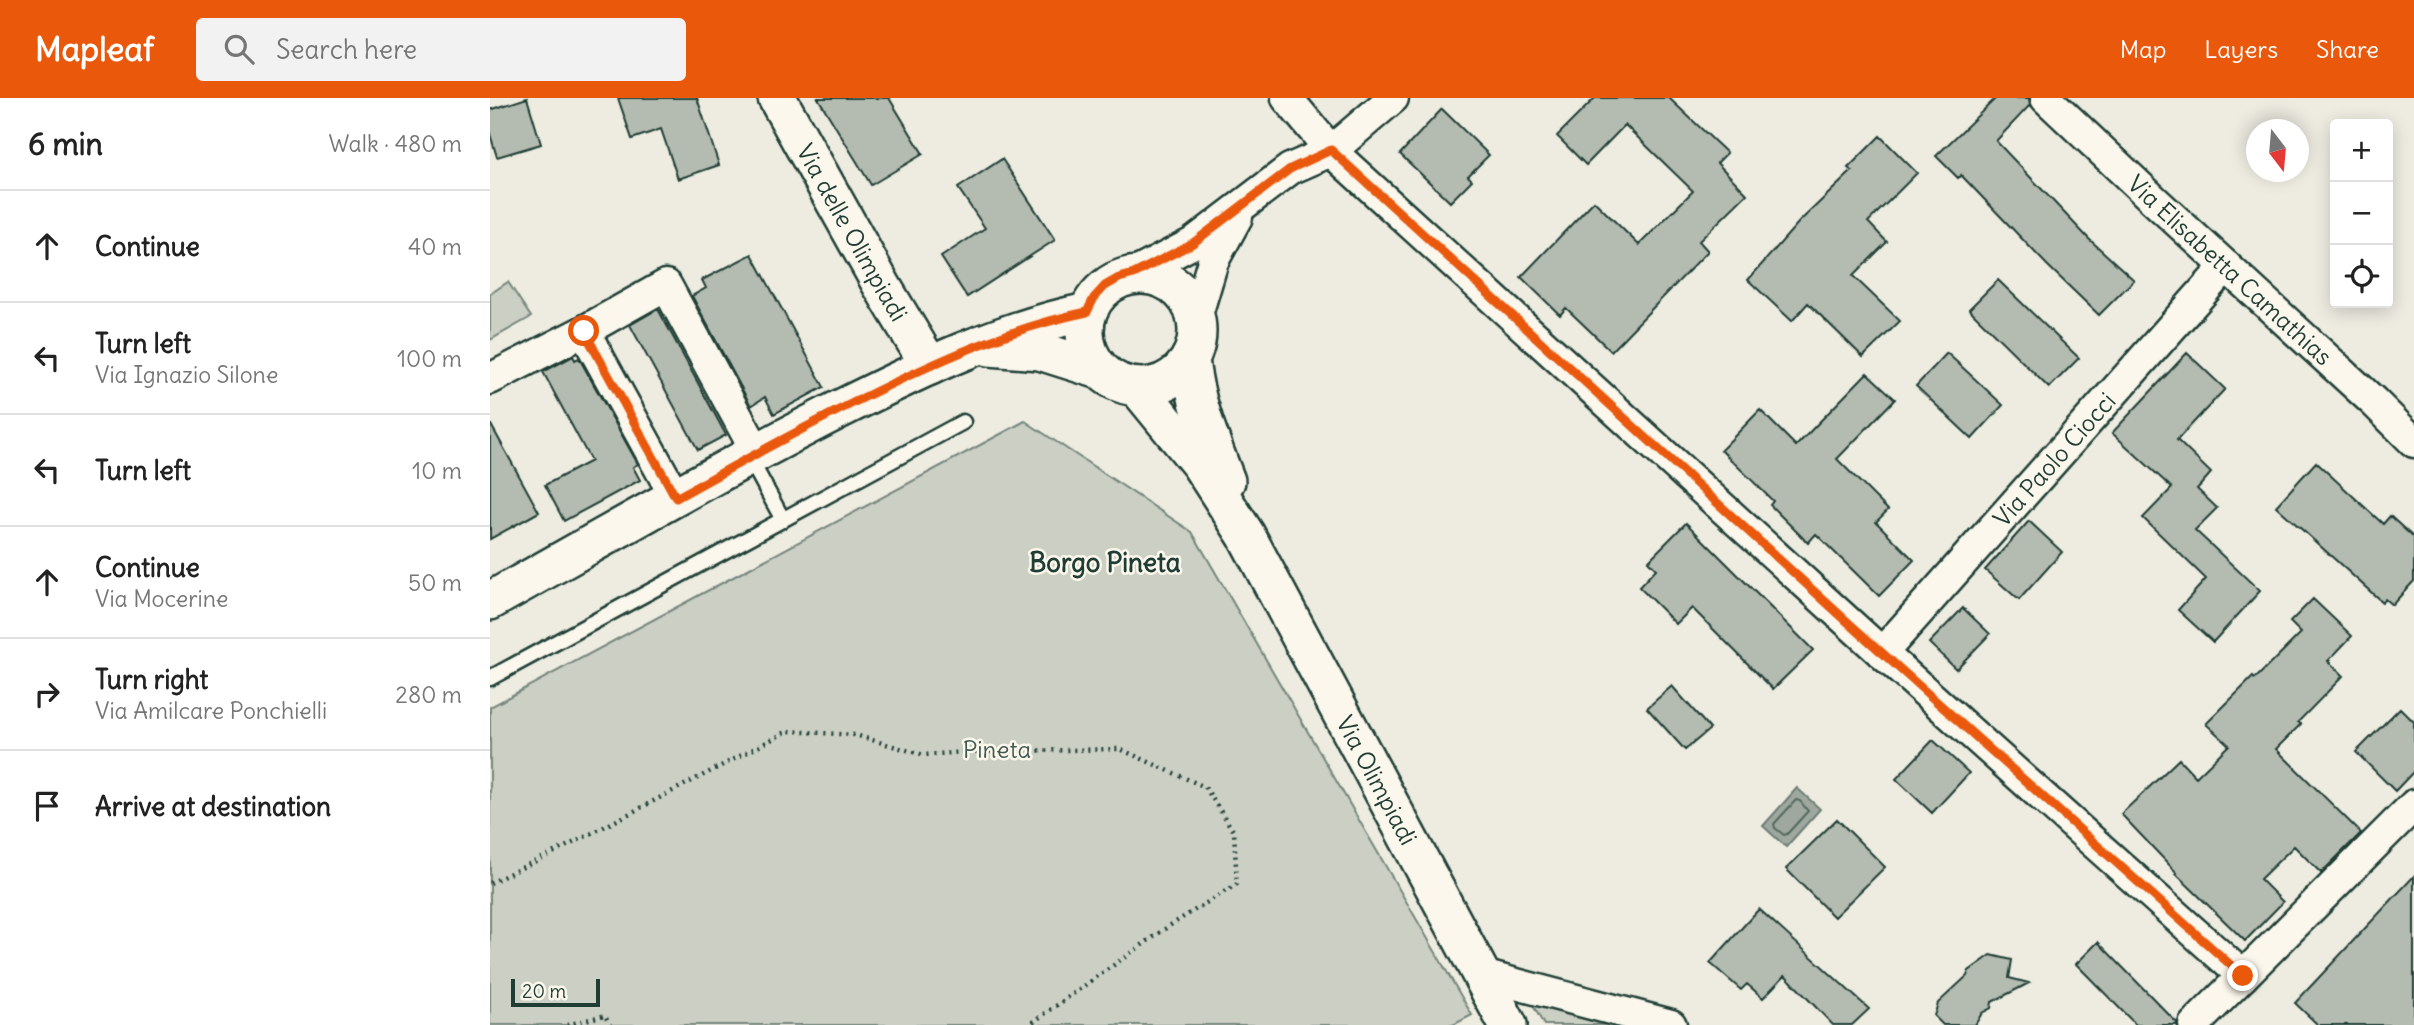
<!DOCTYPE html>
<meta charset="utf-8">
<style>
:root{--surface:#fff;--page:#f2f2f2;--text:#222;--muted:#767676;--line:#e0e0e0;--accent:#ea580c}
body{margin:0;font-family:Delius,sans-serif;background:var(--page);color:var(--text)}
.controls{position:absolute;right:21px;top:21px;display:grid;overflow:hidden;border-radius:7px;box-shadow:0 4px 18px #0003}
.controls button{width:63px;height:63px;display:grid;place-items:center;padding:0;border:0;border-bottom:2px solid var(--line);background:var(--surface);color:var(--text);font:35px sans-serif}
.compass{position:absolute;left:1756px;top:21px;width:63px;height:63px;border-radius:50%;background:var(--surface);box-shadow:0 4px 18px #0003;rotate:164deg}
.scale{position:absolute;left:21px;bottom:18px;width:89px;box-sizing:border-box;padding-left:7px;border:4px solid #1f3d34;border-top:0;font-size:19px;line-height:24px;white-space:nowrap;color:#1f3d34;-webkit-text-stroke:5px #fbf7ec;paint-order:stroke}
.stop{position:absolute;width:21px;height:21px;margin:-16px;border:5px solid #ea580c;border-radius:50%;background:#fff}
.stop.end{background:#ea580c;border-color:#fff;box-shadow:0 2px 7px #0008}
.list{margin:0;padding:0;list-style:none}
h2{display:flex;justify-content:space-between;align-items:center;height:91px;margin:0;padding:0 28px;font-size:30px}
h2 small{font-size:23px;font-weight:400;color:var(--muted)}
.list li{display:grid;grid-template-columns:46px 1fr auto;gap:21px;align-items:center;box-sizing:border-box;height:112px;padding:0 28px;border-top:2px solid var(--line)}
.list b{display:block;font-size:26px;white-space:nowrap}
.list p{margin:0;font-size:23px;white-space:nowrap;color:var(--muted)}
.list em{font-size:23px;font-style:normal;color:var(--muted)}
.icon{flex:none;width:38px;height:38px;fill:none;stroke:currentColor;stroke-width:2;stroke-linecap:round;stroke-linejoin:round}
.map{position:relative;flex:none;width:1924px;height:927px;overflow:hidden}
header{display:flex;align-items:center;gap:42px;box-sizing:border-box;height:98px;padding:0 35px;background:var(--accent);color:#fff}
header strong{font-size:33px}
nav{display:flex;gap:38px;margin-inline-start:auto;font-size:24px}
.search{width:490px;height:63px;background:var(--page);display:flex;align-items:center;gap:18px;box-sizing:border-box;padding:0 24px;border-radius:7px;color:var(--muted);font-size:26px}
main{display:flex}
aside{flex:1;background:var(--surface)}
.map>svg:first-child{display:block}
.green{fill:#cbcfc4;stroke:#75867c;stroke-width:2}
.water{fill:#9fa89f;stroke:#6c7d74;stroke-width:2}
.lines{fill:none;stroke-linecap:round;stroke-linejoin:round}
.shore{stroke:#52685f;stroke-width:2}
.building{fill:#b4bbb0;stroke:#1f3d34;stroke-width:2}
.service-casing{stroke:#1f3d34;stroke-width:19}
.minor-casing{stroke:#1f3d34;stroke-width:35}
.tertiary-casing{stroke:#1f3d34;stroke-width:42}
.path{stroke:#1f3d34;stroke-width:4.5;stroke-dasharray:2 5;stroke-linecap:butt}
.service{stroke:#fbf7ec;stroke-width:14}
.minor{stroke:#fbf7ec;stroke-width:30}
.tertiary{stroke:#fbf7ec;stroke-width:37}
.route{stroke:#ea580c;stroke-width:9}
.labels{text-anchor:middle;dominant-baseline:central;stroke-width:5;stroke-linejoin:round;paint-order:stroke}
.street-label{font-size:24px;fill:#1f3d34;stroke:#fbf7ec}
.park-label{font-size:24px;fill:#415a51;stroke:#fbf7ec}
.neighbourhood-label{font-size:26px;font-weight:bold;fill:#1f3d34;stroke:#fbf7ec}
</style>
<header>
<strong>Mapleaf</strong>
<div class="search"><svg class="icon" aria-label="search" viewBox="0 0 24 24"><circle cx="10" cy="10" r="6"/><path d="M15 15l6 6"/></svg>Search here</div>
<nav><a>Map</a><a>Layers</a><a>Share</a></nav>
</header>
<main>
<aside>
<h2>6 min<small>Walk · 480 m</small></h2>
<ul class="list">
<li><svg class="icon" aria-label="ahead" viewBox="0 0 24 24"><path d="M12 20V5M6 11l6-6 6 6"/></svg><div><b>Continue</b></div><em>40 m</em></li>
<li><svg class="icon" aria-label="left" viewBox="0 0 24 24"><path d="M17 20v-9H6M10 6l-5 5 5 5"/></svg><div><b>Turn left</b><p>Via Ignazio Silone</p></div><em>100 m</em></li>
<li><svg class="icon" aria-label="left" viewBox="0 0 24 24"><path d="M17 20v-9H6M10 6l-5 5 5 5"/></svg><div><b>Turn left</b></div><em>10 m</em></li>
<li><svg class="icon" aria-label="ahead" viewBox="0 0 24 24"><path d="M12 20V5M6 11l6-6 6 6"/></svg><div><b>Continue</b><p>Via Mocerine</p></div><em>50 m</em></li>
<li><svg class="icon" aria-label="right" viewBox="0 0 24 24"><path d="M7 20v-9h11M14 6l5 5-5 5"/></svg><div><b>Turn right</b><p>Via Amilcare Ponchielli</p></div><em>280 m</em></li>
<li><svg class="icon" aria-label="arrive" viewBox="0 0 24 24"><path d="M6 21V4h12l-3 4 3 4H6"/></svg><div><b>Arrive at destination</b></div></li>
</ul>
</aside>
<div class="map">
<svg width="1924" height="927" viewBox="0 0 1924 927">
<rect width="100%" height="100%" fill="#eeece1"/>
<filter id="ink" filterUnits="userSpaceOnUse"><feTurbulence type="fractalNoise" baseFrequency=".0143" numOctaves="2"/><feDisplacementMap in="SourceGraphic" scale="14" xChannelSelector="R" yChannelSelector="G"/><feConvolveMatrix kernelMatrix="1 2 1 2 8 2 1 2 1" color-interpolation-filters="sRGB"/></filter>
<g filter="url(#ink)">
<path class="green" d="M18 184 41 219 0 242V196Z
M535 323 702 434 982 917 963 927H0V609Z
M1032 888 1181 927H1054Z"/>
<path class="water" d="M1307 690 1330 711 1296 749 1273 728Z"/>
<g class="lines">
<path class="shore" d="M1306 702 1310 703 1318 713 1297 736 1294 737 1285 730 1284 726Z"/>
</g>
<path class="building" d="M37 0 51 46 7 59 0 36V12Z
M128 0H207L229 67 188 81 171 31 142 41Z
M328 0H399L433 56 381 87Z
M1105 0H1179L1237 55 1227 65 1257 96 1209 143 1218 153 1121 253 1076 210 1070 217 1031 179 1104 103 1149 147 1203 93 1135 27 1096 67 1067 38Z
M1506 0H1539L1540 7 1506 43 1599 141 1644 182 1609 217 1557 167 1471 77 1468 80 1446 58Z
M952 11 999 57 978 78 982 82 960 104 910 56Z
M1390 38 1427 75 1378 124 1397 144 1363 178 1410 223 1373 259 1318 205 1302 223 1258 182 1309 124 1362 73 1358 70Z
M512 61 565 142 477 199 451 159 495 130 468 90Z
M262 156 334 289 284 316 275 299 261 308 202 198 216 190 212 182Z
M1508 182 1589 260 1559 290 1479 211Z
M168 211 236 337 208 352 140 227Z
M1457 255 1513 307 1482 341 1426 288Z
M1697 255 1735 291 1687 342 1721 375 1707 391 1727 410 1705 432 1770 493 1723 544 1688 512 1716 481 1653 420 1682 390 1622 335Z
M83 258 85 262 89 260 148 366 143 369 150 382 74 423 55 387 101 363 53 274Z
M1377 275 1405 301 1347 361 1398 412 1386 424 1424 462 1389 498 1326 436 1318 445 1280 407 1283 403 1231 352 1270 312 1306 348Z
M0 325 49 414 0 441Z
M1826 364 1893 426 1900 418 1924 440V483L1902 507 1895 501 1892 504 1786 408Z
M1539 423 1572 454 1529 502 1495 472Z
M1196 425 1323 552 1283 591 1202 510 1186 526 1149 489 1166 471 1158 463Z
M1823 501 1862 538 1838 563 1853 578 1808 624 1811 626 1786 651 1871 735 1831 775 1804 748 1770 781 1793 804 1755 843 1686 776 1687 775 1631 716 1689 661 1706 679 1739 647 1716 626 1763 579 1765 581 1811 535 1800 524Z
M1473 510 1500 536 1466 571 1439 545Z
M1182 588 1220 631 1195 652 1157 610Z
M1910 610 1924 624V673L1905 693 1866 654Z
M1443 642 1479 675 1442 715 1406 681Z
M1347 721 1395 769 1344 819 1296 771Z
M1924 778V927H1828L1805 905Z
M1269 811 1379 911 1362 927H1343L1295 877 1273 900 1257 886 1251 892 1220 865Z
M1608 844 1687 925V927H1646L1586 866Z
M1501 857 1522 862 1519 880 1539 885 1502 904 1501 910 1492 915 1485 927H1453L1444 918 1448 905 1477 878 1479 873Z"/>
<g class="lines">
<defs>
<path id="service" d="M259 359 293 422
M0 580 473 324"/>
<g id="minor">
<path d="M797 0 841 53 1392 555 1753 878"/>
<path id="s1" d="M1556 0 1666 104 1884 304 1924 344"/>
<path d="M644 176 703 145 800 71 841 53 903 0"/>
<path d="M706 220 723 163 747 119"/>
<path d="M94 233 186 400"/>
<path d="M0 281 94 233 176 187 267 355"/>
<path id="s2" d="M1392 555 1736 168"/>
<path d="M992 877 1181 927"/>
<path d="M1704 927 1924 707"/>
</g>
<g id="tertiary">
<path id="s3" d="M287 0 392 188 440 268"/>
<circle cx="651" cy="233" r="56"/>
<path d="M499 249 550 253 610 272"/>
<path d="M700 261C704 303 721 344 736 383"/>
<path id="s4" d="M647 289 710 366 756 437 1018 927"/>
<path d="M0 503C116 438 232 371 350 311 430 271 510 232 597 214"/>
</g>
</defs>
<use href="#service" class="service-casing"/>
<use href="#minor" class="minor-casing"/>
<use href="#tertiary" class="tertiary-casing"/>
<path class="path" d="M0 785 83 745 298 633 365 637 434 657 475 654 630 651 715 689 744 734 747 786 679 828 539 927
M77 927 115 917 120 927"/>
<use href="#service" class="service"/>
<use href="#minor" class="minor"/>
<use href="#tertiary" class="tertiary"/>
</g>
</g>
<g class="lines" filter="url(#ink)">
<path class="route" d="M94 233 186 400C254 362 323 324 393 290 459 258 525 229 597 214L604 200 615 188 629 180 644 176 703 145 800 71 841 52 1361 527 1753 878"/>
</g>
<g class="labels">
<g class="street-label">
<text stroke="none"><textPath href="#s3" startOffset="154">Via delle Olimpiadi</textPath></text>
<text stroke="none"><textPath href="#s1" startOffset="252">Via Elisabetta Camathias</textPath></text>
<text stroke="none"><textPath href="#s2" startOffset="259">Via Paolo Ciocci</textPath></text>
<text stroke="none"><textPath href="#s4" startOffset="462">Via Olimpiadi</textPath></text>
</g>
<g class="park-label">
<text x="507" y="651">Pineta</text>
</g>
<g class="neighbourhood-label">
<text x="615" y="464">Borgo Pineta</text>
</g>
</g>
</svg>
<div class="controls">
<button>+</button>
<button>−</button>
<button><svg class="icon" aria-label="locate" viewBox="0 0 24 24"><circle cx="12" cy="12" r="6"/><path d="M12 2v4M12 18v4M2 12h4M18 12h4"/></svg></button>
</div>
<svg class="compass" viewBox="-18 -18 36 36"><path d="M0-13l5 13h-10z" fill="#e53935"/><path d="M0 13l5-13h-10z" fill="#767676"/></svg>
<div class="scale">20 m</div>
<div class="stop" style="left:94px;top:233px"></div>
<div class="stop end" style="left:1753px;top:878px"></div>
</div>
</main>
